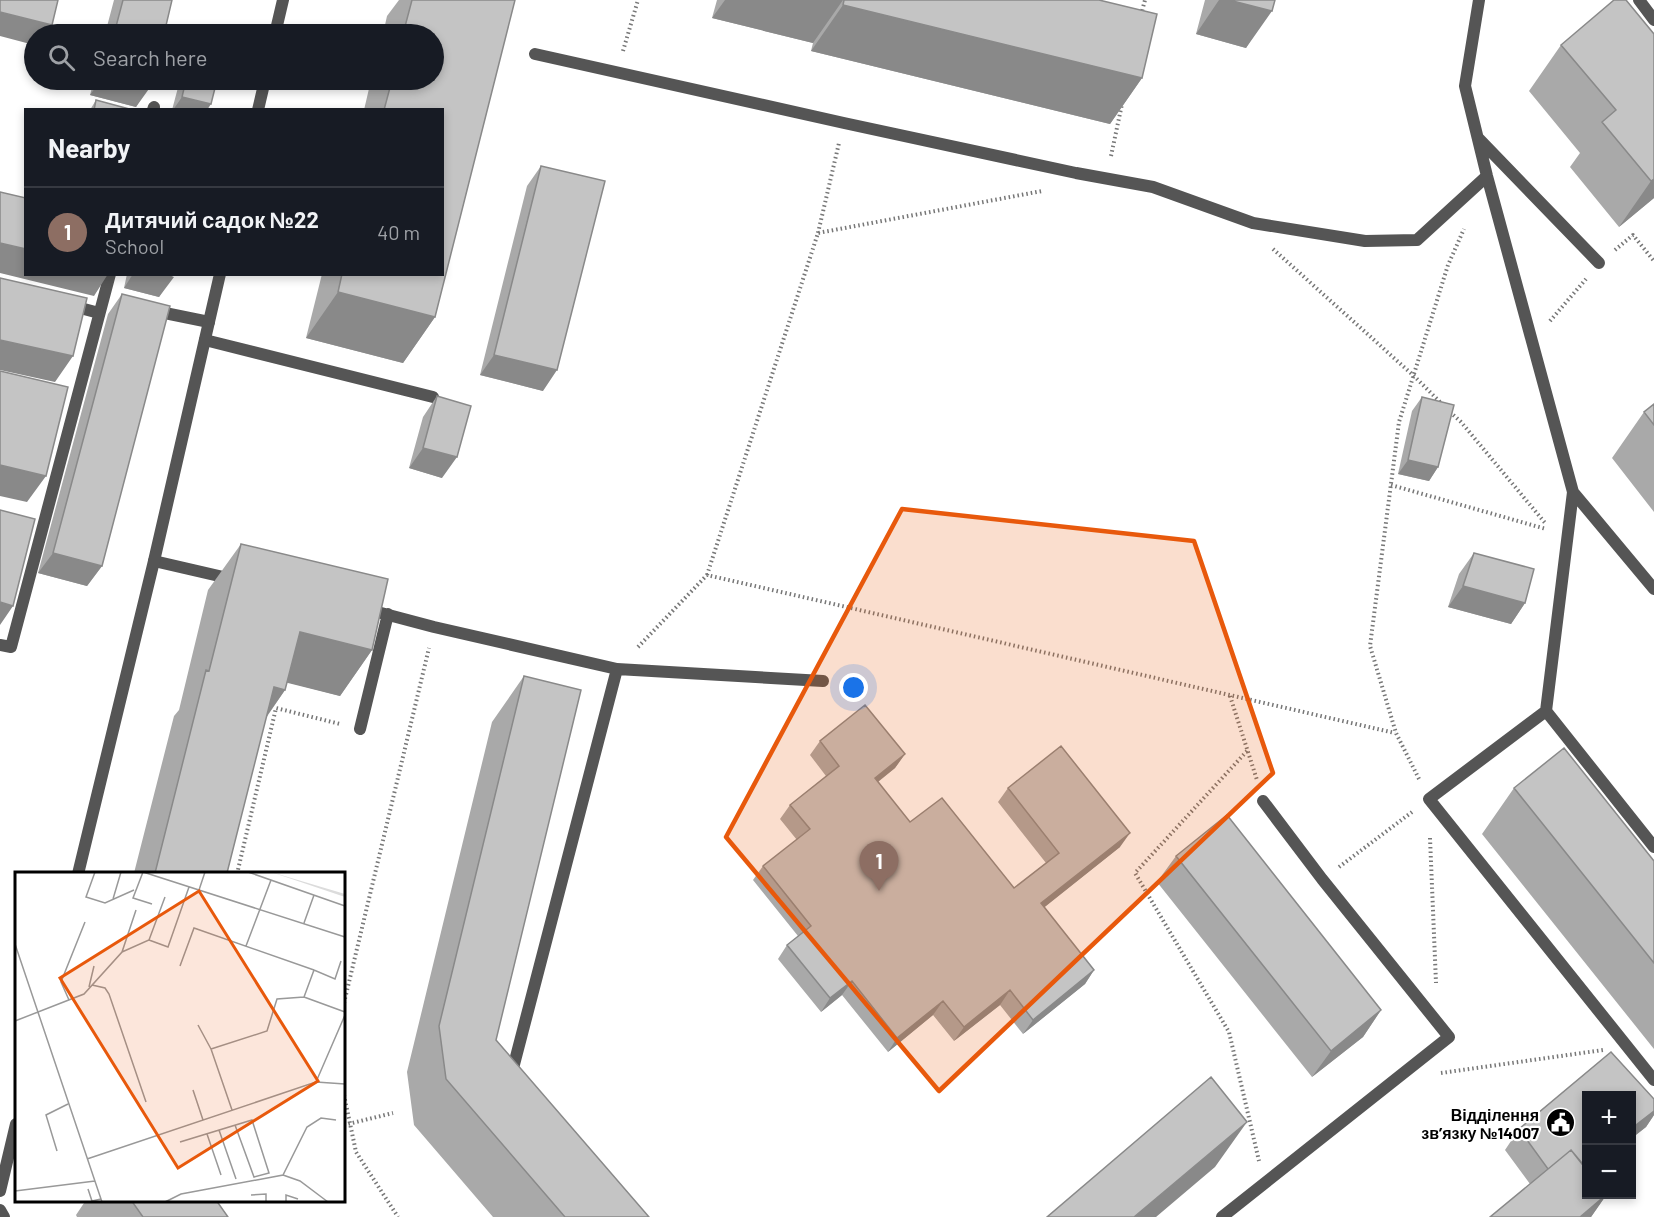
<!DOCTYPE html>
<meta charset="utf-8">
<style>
:root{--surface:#171b24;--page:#20242c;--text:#f1f3f6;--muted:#9ea1a6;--line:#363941;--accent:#0b8043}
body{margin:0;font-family:Barlow,sans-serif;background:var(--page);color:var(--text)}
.controls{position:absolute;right:18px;bottom:18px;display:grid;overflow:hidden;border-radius:0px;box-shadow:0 3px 9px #0003}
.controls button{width:54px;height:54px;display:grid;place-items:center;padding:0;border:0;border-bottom:2px solid var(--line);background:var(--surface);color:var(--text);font:30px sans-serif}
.you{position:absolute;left:854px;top:688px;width:21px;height:21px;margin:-15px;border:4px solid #fff;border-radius:50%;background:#1a73e8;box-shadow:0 0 0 9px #1a73e833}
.badge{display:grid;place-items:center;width:39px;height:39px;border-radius:50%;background:var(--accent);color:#fff;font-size:20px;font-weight:700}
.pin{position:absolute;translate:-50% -50px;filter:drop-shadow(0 2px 3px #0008)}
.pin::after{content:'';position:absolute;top:32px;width:21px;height:18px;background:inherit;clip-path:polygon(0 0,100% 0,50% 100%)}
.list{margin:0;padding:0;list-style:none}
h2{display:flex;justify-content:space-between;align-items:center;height:78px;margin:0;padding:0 24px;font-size:26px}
h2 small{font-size:20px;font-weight:400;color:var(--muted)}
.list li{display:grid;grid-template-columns:39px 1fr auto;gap:18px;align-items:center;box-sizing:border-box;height:90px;padding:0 24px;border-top:2px solid var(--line)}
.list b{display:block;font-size:22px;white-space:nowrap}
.list p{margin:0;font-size:20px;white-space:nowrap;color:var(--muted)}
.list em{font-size:20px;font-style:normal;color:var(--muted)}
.icon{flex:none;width:33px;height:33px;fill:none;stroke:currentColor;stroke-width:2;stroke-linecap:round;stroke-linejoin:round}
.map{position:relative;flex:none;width:1654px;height:1217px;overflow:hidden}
.search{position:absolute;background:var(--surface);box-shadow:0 3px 9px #0003;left:24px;top:24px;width:420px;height:66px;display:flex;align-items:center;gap:15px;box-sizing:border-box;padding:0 21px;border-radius:33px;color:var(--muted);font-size:22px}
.panel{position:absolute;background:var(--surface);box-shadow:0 3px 9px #0003;left:24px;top:108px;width:420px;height:168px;border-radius:0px}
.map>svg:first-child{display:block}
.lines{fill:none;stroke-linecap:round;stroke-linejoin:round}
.path{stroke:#777;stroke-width:4;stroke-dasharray:1.5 3;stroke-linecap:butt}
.service{stroke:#555;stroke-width:12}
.minor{stroke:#555;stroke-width:12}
.wall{fill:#a9a9a9}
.shaded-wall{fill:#898989}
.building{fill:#c4c4c4;stroke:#898989;stroke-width:1.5}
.marked{fill:#e8590c;fill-opacity:0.2;stroke:#e8590c;stroke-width:4.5;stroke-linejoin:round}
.labels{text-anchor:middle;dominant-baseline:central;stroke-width:4.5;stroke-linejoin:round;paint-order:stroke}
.poi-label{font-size:16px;font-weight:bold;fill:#000;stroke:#fff;text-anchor:end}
.inset-road{fill:none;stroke:#999;stroke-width:1.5}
.view{fill:#e8590c;fill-opacity:0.15;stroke:#e8590c;stroke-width:3}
.inset-edge{fill:none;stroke:#000;stroke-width:3}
</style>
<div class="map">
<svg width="1654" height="1217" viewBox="0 0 1654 1217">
<rect width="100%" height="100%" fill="#fff"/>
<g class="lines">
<path class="path" d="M1141 15 1145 0
M623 51 638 0
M1111 156 1122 104
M818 233 839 143
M1273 249 1414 376 1442 404
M1615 250 1633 235 1654 261
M1550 321 1586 279
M1450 412 1461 422 1546 524
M1391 485 1546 529
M707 575 818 233 1042 191
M638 647 707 575 1395 733
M1230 696 1257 780
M1247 751 1135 873 1229 1032 1259 1161
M1419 779 1396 733 1370 646 1399 422 1448 265 1464 229
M1430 838 1436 983
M1339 867 1412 812
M237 874 276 708 340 724
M344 1003 429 648
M1441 1073 1603 1050
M344 1095 356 1152 398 1217
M344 1125 393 1113"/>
<path class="service" d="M1479 0 1465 86 1487 176 1573 492 1654 589
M1639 0 1654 20
M535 54 844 123 1076 173 1153 187 1253 223 1365 241 1417 240 1487 176
M153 110 154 107
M1478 138 1599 263
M69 305 99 313
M155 311 209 322
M205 340 433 397
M1573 492 1546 711 1654 847
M154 561 232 579
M366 609 434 627 617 669 511 1076
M0 645 11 647 110 274
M617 669 823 681
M1546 711 1429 799 1654 1080
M360 729 388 614
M1222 1217 1449 1037 1322 879 1263 801"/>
<path class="minor" d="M275 34 283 0
M258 110 265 80
M78 874 154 561 220 274
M0 1191 16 1124
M0 1210 4 1217"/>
</g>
<path class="wall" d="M114 0H172L164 34H105Z
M399 0H515L435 317 403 363 306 338 322 274H442V110H364L371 80H434V34H383L387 16Z
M717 0H1099L1142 78 1110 124 811 51 813 43 712 18Z
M1205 0H1275L1246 48 1196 34Z
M1654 34V198L1619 227 1570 167 1580 153 1529 91 1561 45Z
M94 80H152L136 107 90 95Z
M180 80H217L207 110H172Z
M96 100 133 110H90Z
M541 166 543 391 480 375 527 186Z
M127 274H174L159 297 124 288Z
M122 294 102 566 87 586 38 573 108 314Z
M437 396 442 478 409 468 423 417Z
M1422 397 1438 467 1429 481 1398 474 1412 411Z
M1654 404V512L1612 458 1644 412Z
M241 544 372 650 340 696 287 682 285 690 266 718 227 873H134L174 716 179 710 208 590Z
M1474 553 1525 603 1511 624 1448 607 1459 574Z
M524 676 496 1040 649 1217H493L414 1125 407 1072 492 722Z
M820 741 905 754 895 768 878 782 910 822 1014 888 1046 863 998 802 1008 788 1120 847 1044 907 1094 970 1085 984 1023 1034 1000 1005 954 1041 933 1015 888 1052 842 995 821 1012 778 959 787 945 798 936 753 880 763 866 797 840 780 819 790 805 826 776 810 755Z
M1514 788 1654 861V1049L1482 834Z
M1176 856 1381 1010 1363 1037 1312 1077 1157 882Z
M1611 1052 1654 1099V1115L1646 1127 1632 1138V1095H1587V1194H1607L1591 1217H1490L1530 1184 1505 1150 1519 1129Z
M86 1200H216L228 1217H77L76 1215Z"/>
<path class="shaded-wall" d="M725 0H843L813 43 712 18Z
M1219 0H1229L1272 11 1246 48 1196 34Z
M843 5 1142 78 1110 124 811 51Z
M0 12 52 25 45 34H34V45L0 36Z
M101 80H123L151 86 136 107 90 95Z
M182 97 211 104 207 110H179L180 108 178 110H173Z
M1654 179V198L1619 227 1651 181Z
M0 243 26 249V274H108L94 296 0 273Z
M133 274H165L174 277 159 297 124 288Z
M338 292 435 317 403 363 306 338Z
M0 340 73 356 55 382 0 370Z
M494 355 557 370 543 391 480 375Z
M423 448 457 457 442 478 409 468Z
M1408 460 1438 467 1429 481 1398 474Z
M0 465 46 476 27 502 0 496Z
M53 553 102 566 87 586 38 573Z
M1463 586 1525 603 1511 624 1448 607Z
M0 602 13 606 0 625Z
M300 632 372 650 340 696 268 678Z
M274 687 285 690 253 736Z
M905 754 895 768 865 792 875 778Z
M1130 833 1120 847 1031 918 1041 903Z
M1094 970 1085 984 1023 1034 1033 1020Z
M852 981 842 995 821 1012 830 998Z
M1010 990 1000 1005 954 1041 964 1027Z
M943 1001 933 1015 888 1052 897 1038Z
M1381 1010 1363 1037 1312 1077 1331 1051Z
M1654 1111V1115L1646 1127 1632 1138V1128Z
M1247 1122 1215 1167 1156 1217H1134Z
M1587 1161V1171L1558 1182Z
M1607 1194 1591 1217H1580Z"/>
<path class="building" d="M0 0H58L52 25 0 12Z
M123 0H172L164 34H114Z
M412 0H515L435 317 338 292 342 274H442V110H384L392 80H434V34H403Z
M844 0H1099L1157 14 1142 78 843 5Z
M1229 0H1275L1272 11Z
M1614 0H1626L1654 34V179L1651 181 1602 122 1616 110 1561 45Z
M123 80H152L151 86Z
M186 80H217L211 104 182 97Z
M96 100 133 110H94Z
M541 166 605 181 557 370 494 355Z
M0 192 26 198V249L0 243Z
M0 278 87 298 73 356 0 340Z
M122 294 170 306 102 566 53 553Z
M0 371 68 387 46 476 0 465Z
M437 396 471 406 457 457 423 448Z
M1422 397 1454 405 1438 467 1408 460Z
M1654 404V425L1644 412Z
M0 510 35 519 13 606 0 602Z
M241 544 388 579 372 650 300 632 285 690 274 687 227 873H155L206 670 209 671Z
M1474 553 1534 569 1525 603 1463 586Z
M524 676 581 690 496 1040 649 1217H565L446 1079 439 1026Z
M865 705 905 754 875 778 910 822 942 798 1014 888 1059 853 1008 788 1061 746 1130 833 1041 903 1094 970 1033 1020 1010 990 964 1027 943 1001 897 1038 852 981 830 998 787 945 811 926 763 866 810 829 790 805 839 766 820 741Z
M1564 748 1654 861V963L1514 788Z
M1227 815 1381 1010 1331 1051 1176 856Z
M1611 1052 1654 1099V1111L1632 1128V1095H1587V1161L1582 1164 1571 1150 1548 1169 1519 1129Z
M1211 1077 1247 1122 1134 1217H1047Z
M1571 1150 1587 1169V1194H1607L1580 1217H1490Z
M131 1200H216L228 1217H143Z"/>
<path class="marked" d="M902 509 1194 541 1273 773 939 1091 726 837Z"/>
<defs>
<symbol id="civic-disc" viewBox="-11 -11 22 22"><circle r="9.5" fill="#000" stroke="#fff"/><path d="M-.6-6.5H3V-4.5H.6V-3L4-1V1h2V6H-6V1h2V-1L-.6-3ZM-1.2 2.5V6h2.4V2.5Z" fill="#fff"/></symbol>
</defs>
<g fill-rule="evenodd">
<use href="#civic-disc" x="1544" y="1106" width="33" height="33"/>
</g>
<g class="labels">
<g class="poi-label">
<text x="1539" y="1114">Відділення<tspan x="1539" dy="18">зв’язку №14007</tspan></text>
</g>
</g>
<g transform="translate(15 872)">
<rect width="330" height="330" fill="#fff"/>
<path d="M256 0 330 22V25Z" fill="#dcdcdc"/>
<path class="inset-road" d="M80 0 71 25 90 31 119 18M128 0 330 65M128 0 118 26 137 32M233 0 330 34M184 18 190 0M98 27 106 0M289 51 299 23M134 68 153 75 174 15M0 72 87 330M231 74 256 8M107 80 134 68 150 25M326 89 320 107 299 98 289 125 330 140M165 94 179 56 299 98M77 113 90 116 94 122 131 230M74 115 79 94M54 128 46 110 70 50M0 149 69 122 107 80 121 38M183 153 196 177M301 210 330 212M178 218 188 248M217 238 196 177 252 159 262 127 289 125M204 258 221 307M192 262 206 303M165 270 237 248 254 301 239 305 220 253M42 279 31 243 53 232M72 287 301 210 330 143M268 303 285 309 313 330M73 317 77 329 86 327M0 319 80 309M236 323 251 322V330M150 330 166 322 268 303 292 255 306 246 321 248M271 330V323L283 327"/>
<path class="view" d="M184 19 303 209 163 296 45 106Z"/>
<rect width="330" height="330" class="inset-edge"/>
</g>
</svg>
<div class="controls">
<button>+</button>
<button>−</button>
</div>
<div class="you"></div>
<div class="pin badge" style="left:879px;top:891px;background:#8d6e63">1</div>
<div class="search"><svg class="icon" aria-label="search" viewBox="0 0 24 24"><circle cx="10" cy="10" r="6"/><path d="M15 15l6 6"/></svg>Search here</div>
<section class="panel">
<h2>Nearby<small></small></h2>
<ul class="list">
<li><span class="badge" style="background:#8d6e63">1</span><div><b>Дитячий садок №22</b><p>School</p></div><em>40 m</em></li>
</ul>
</section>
</div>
